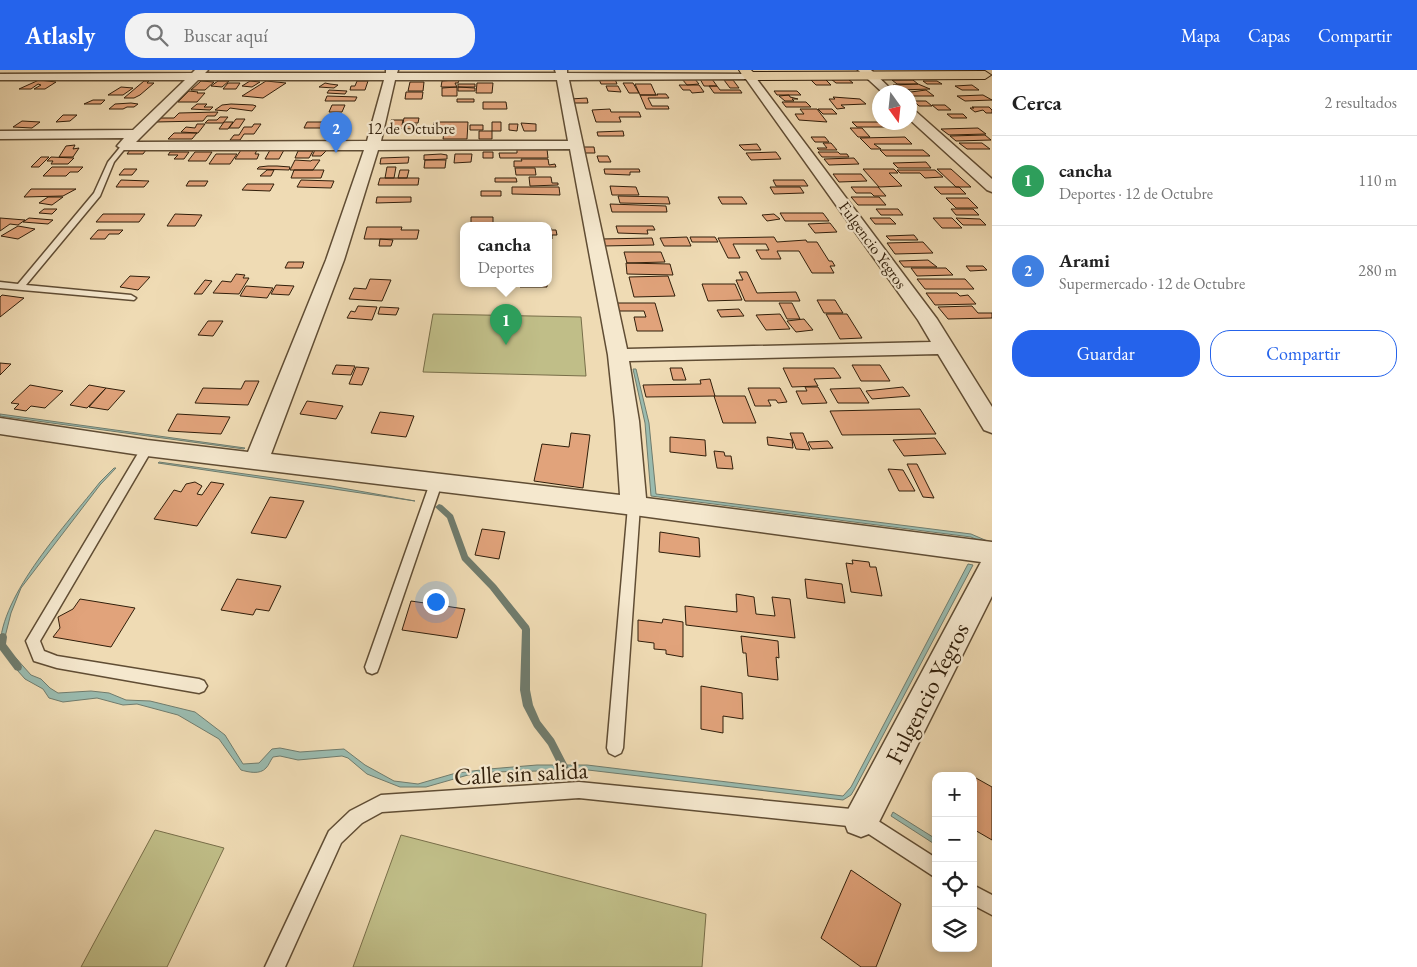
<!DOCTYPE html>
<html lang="es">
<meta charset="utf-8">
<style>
:root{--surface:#fff;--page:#f2f2f2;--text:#222;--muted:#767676;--line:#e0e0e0;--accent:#2563eb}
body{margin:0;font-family:"EB Garamond",serif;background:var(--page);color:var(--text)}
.controls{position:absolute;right:15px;bottom:15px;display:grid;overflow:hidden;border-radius:10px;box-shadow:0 2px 8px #0003}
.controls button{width:45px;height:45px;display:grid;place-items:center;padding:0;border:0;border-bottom:1px solid var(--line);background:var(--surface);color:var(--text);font:25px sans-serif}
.compass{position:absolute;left:872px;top:15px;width:45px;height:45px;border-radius:50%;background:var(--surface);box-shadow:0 2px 8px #0003;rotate:165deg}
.you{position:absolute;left:435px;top:531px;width:18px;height:18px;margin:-12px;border:4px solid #fff;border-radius:50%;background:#1a73e8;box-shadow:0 0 0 8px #1a73e833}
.badge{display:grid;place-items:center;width:32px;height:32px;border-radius:50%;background:var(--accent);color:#fff;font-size:16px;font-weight:700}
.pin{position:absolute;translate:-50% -41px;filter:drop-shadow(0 1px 2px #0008)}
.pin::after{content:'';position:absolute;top:26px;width:18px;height:15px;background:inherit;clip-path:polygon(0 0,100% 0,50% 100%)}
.popup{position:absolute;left:460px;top:152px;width:92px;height:65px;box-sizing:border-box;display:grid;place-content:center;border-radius:10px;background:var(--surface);filter:drop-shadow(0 1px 4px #0005);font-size:16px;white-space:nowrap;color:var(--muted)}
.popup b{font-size:19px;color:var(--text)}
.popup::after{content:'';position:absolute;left:50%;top:100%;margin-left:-10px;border:10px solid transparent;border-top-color:var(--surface)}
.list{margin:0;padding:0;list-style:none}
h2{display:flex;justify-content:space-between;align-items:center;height:65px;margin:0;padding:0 20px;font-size:21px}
h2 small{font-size:16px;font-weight:400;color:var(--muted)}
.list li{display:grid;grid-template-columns:32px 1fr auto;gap:15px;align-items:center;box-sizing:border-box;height:90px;padding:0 20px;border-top:1px solid var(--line)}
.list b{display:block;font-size:19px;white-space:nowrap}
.list p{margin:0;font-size:16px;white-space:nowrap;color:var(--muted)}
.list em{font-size:16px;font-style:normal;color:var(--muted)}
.actions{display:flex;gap:10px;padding:15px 20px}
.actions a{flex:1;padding:11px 0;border:1px solid var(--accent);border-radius:20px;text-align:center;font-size:18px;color:var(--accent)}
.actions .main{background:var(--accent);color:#fff}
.icon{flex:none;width:28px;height:28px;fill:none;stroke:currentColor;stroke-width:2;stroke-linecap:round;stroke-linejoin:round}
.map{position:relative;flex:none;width:992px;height:897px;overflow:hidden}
header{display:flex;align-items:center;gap:30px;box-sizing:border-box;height:70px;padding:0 25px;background:var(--accent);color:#fff}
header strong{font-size:24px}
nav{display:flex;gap:28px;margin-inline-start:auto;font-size:18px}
.search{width:350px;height:45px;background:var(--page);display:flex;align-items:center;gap:12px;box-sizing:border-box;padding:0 18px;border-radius:20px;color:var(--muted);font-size:19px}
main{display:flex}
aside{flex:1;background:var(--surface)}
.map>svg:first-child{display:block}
.green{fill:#c0be88;stroke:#786e49}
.water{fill:#9abbaf;stroke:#707c6d}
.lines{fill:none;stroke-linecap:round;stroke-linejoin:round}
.stream{fill:#707c6d;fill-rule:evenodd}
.building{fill:#e1a37b;stroke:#301e0a}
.lane-casing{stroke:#604d34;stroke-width:3}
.street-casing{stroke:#604d34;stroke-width:3}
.primary-casing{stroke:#301e0a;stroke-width:2}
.lane{fill:#f5e8ce;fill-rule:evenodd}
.street{fill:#f5e8ce;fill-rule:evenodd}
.primary{fill:#efdbb4;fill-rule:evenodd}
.labels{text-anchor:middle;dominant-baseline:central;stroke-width:4.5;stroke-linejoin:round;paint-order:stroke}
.far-street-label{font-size:16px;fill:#301e0a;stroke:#f5e8ce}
.near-street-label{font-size:24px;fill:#301e0a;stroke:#f5e8ce}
</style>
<header>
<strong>Atlasly</strong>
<div class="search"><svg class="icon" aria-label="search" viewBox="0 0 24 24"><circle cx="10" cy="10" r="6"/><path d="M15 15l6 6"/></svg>Buscar aquí</div>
<nav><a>Mapa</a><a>Capas</a><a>Compartir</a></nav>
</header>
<main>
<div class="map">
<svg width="992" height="897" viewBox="0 0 992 897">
<rect width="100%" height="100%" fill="#efdbb4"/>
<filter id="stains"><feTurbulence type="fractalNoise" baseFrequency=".004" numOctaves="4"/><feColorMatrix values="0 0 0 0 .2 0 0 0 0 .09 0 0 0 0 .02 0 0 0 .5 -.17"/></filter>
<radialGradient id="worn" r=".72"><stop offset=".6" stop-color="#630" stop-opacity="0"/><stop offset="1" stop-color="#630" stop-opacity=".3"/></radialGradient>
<path class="green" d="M433 244 581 247 586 306 423 302Z
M155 760 224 778 167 897H81Z
M401 765 706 844 702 897H353Z"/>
<path class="water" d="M633 299H636L649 353 656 424 971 464 992 473 991 476 971 467 651 426 645 353Z
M0 344 245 378 244 379 0 346Z
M159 392 331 416 415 431 158 393Z
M114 398H116L100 415 21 518 11 543 3 575 0 578C0 524 68 453 100 412Z
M968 494 973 495 854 720 851 725 843 730 588 700 491 702 468 705 426 717H400L367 704 348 688 342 686 298 690 280 686 273 687C270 691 269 695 266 698 260 705 248 702 241 700L219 669 178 645 137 634 123 635 97 628 63 632 49 628 43 619 25 609 10 592 15 587 31 605 41 609 50 618 58 623 91 621 109 623 126 630 150 631 195 642 225 665 243 694 259 693 272 679 280 678 300 682 344 679 365 695 394 711 418 714 456 703 489 699 537 695H587L843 726 851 717Z
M893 742 936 769V775L891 746Z"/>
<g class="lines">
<path class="stream" d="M439 434 442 435 453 445 468 486 496 515 529 556 530 559V620L533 635 540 651 554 669 569 698 567 701 564 703 561 701 548 675 534 657 523 636 520 620 522 560 490 519 462 490 447 448 435 437Z
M3 563 6 564 7 567 6 574 21 594 22 597 21 600 18 601 15 600 0 580V564Z"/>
</g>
<path class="building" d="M694 8 699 14 687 15 682 9Z
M809 8H824L831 15H816Z
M599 9H615L617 14H601Z
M700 9H712L717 16H704Z
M831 9H848L853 13H836Z
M39 10 56 12 45 19H34L41 15 38 14 31 19H19Z
M455 10H459L458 13H455L457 17H441L442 11Z
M724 10H733L739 18H730Z
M892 10H913L918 14H897Z
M144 11H149L147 13H154L140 25 134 28H124Z
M201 11 214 12 205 20H191Z
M218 11H229L222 17 211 16Z
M250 11 260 12 252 17 242 16Z
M266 11 286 13 263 28 242 26Z
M357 11H368L365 20H350L351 16H355Z
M923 11H937L942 14H927Z
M410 12H424L423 21H408Z
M228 13H240L236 19H223Z
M325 13 330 14 338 15 334 18 319 17Z
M477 13H493L492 23H476Z
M623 13H633L639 23H629Z
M458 14H475V17H458Z
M635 14H651L656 25H640Z
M918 14 930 19 899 20 893 15Z
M679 15H699L704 22 692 23 690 20H683Z
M972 15 979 20H962L955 16Z
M606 16H618L621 22 608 21Z
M709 16H717L720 20H740L742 23H714Z
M121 17 133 18 123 25H108Z
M457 17V26H442V18Z
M458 17 475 18V21H458Z
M329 20 347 21 345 24 327 23Z
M899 20H909L911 22 926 20 934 26H909V22H902Z
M189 21 198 22 197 23H205L197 32H178Z
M774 21H797L801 25H777Z
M406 22H423L422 29H405Z
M657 24H666L669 28H648L652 36H668L669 39H646L640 25H658Z
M789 25 790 27 798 29H792L794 31H785L779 26Z
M983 25 992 30 965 31 957 26Z
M327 26 357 27 355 31H325Z
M833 27 860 29 866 34 841 35 845 38 837 39 829 29H835Z
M587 28 588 33H571L570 29Z
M457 29H474V32H457Z
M93 30H105L101 34H84Z
M914 31H926L932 36H919Z
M483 32H506L507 39H483Z
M782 32H806L811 37H786Z
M131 33 138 34 134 37H127L123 39H109L115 34Z
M197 34H207L204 37H213L210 40 191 39Z
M231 34 253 35 256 36 252 41 230 38 227 41 215 40 222 35Z
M332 35H345L342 42H329Z
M932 35H945L951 40H938Z
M972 37H989L992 40V43H986L983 40 975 42 970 38H974Z
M610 39 611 42H639L641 47H619L621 52H596L592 40Z
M800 39H817L827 52 799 50 795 44H804Z
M818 39H832L837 44H823Z
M218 42 215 46H207L203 51 155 52 159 48H174L179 43Z
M947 44H963L967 48H952Z
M63 45H77L70 51 56 52Z
M220 47H228L223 53H205L208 50H217Z
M404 48H419L418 53H403Z
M236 49H245L239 58H229Z
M391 50H403L402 55H417L416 59 389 58Z
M22 51 40 52 32 58 13 57Z
M224 52H233L228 59H219Z
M307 52H326L323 58H304Z
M434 52H468L467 69H443L444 63H432Z
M492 52H501V61H492Z
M852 52H884L889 57H857Z
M521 53 536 54V61H524Z
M197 54H205L198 63 181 62 186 57 195 58Z
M254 54H261L254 64H244L240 70H230L234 65H239L244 57H252Z
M509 54H518L517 61 509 60Z
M470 55H483V60H470Z
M850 58H862L870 67H858Z
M978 58 986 64 949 65 941 59Z
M479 61H492V69H479Z
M623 61 624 66H598L597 62Z
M174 63H197L192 69H168Z
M985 65 991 70 956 71 950 66Z
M811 67H825L829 72H815Z
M905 67 912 74H874L881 79H871L860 68Z
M823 73H831L837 80H819L817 78H827Z
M959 73H982L990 79H967Z
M757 74 761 80H744L739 75Z
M75 75 73 79 79 78 73 87H59L66 76Z
M582 77H594L595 83H583Z
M517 79H547L548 88H500L499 83H517Z
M130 80H146L143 84H127Z
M241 80H257L255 84H259L257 89H235Z
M270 80H284L279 89H265Z
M315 80H327L321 86H312Z
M880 80H923L930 86H886Z
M298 81H313L309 88H295Z
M170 82H189L184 89H174L178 85H168Z
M195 82H212L206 91H188Z
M483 82H493V88H483Z
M776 82 781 89 751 90 746 83Z
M818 82H838L840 84H847L849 87H822Z
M216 84H237L230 94H209Z
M441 84 447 85V89L424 90V85Z
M455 84H472L471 92 454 93Z
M597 86H608L611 92H599Z
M41 87H49L39 97H31Z
M51 87 74 88 68 94H51L53 91H47Z
M409 87 408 93 380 94 381 88Z
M854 88 859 94 829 95 824 89Z
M521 89H548L549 95 555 94 556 97H514V91H522Z
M295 90 311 91 312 90H320L313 100H290Z
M425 90H446L445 98H424Z
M926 92 931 98H898L893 93Z
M268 96H277L290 97 289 100 257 99 259 97Z
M52 97H83L78 102H70L66 106H43Z
M387 97H396L394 108H385Z
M515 98H535L536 105H516Z
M124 99H137L132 105H119Z
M604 99H639L640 102H630V105L605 104Z
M863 99H894L898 103H889L902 116 879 117Z
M937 99H951L971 117H956Z
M267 100H274L271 106H260Z
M294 100H324L321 108H291Z
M400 100H409L407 108H398Z
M897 100H935L943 107 925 108 920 103H900Z
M833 104H861L867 111 839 112Z
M529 107H551L552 113H558V115L530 116Z
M380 108H419L418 115H378Z
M495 108H516L517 112H495Z
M121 110 149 111 144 117H116Z
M301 110 334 111 331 118 297 117Z
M773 110H804L808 116H776Z
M189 111H208L205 116H186Z
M247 114H274L270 121 242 120Z
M610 116 636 117 639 125H612Z
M512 117H559L560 125 512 124Z
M770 117H800L804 123 774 124Z
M851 117H878L886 126H874L871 123H856Z
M934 117H959L966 124H941Z
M31 119H76L63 126 24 127Z
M481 121H501V126H481Z
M618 126 668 127 670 134 620 133Z
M48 127H63L52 135 39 133Z
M377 127H411V132L376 133Z
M718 127H742L747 134H722Z
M851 127H879L886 135H858Z
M946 128H968L978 138H956Z
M610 134 666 136 667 142H612Z
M44 139H57L52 144 39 143Z
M876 139H898L903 145H881Z
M951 139H973L979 145H956Z
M780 143H823L829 151H785Z
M103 144H145L139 152H96Z
M175 144 202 145 195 156H167Z
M774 144 780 149 767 151 762 145Z
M471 147H493V156H471Z
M0 148 25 150 18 155 10 154 0 161Z
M29 148 53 150 48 154 23 152Z
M870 148H890L896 154H875Z
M933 148H952L962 158H942Z
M956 148 980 149 986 155H963Z
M830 153 837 162 815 163 808 154Z
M18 156 35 159 18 169 1 166Z
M616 156H653L655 160H647L648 164 618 163Z
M367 157H402L401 160H419L417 169H364Z
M548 158H551V160H556L557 165H552V169H548Z
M98 160H123L119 164H109L105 169H90Z
M914 165 918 170H890L886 166Z
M687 167 691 176H664L660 168Z
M690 167H715L718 172H692Z
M774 167 777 172 806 170 807 172H817L829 191H832L835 196H830L834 203H812L799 181H777L781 189H761L756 180H769L766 174H733L740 188H728L718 168Z
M652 168 654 175 603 176 601 169Z
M380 169 393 170 391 176H379Z
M923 172 933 183 895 184 887 173Z
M624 182H661L665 192 627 193Z
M928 190 937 197H904L899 191Z
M288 192H304L302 198H285Z
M626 193 670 194 673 205 627 204Z
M966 196H983L987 200 970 201Z
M911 198H946L953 205 917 206Z
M739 202H747L757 223 796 222 800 231H745L736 210H743Z
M236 204 245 205 243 208H249L239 224 213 223 222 211 231 212Z
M130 206 150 207 138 220 120 217Z
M668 206 675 226 634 227 629 207Z
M370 209 391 210 382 231 349 229 354 218 366 219Z
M917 209H965L974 219H925Z
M205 210 212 211 202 224H194Z
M520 214H547V217H520Z
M702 214H735L742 230 708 231Z
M276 215 294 216 289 225 271 224Z
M246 216 273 218 267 228 240 226Z
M926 223H957L960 226 968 225 976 234 935 235Z
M2 225 24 228 0 247V227Z
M817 230H835L843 243H824Z
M611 233H655L663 261H637L634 247H646L644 241H613Z
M779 233H792L800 249H787Z
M358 236 377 237 372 250 347 248 351 241 355 242Z
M972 236 978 243H992V248L948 249 938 237Z
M380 237 399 238 396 245 378 244Z
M739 239 744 246 721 247 717 240Z
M780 244 790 259 766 260 756 245Z
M826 244H847L862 268 840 269Z
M804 249 813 260 796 262 787 251Z
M208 251H223L213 266 198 265Z
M0 293 11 294 0 305Z
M336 295 355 296 351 305 332 304Z
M852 295H880L890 311H861Z
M356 297 369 298 362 315 349 314Z
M670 298H682L686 310H673Z
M783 298H834L841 308 814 309 818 316 792 317Z
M710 309 715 326 646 327 643 315 701 314 700 310Z
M245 311H259L248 335 195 333 203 318 241 319Z
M30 315 63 321 45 338 31 336 26 341 14 339 19 334 11 333Z
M89 315 106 318 87 338 70 335Z
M805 317H818L827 333 802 334 796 321H807Z
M903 317 910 326 872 329 866 321Z
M106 318 125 321 108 340 89 337Z
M748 318H780L787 332 778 333 776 330H768L771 336H755Z
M860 318 869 333H838L830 319Z
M714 326H745L756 353H723Z
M307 331 343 336 336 349 300 344Z
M920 339 936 364 842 365 830 341Z
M380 342 414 346 406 367 371 363Z
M177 344 230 347 221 364 168 361Z
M571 363 590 365 583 418 534 411 542 374 569 377Z
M790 363H803L810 380 796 379Z
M670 367 705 370 706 386 670 382Z
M767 367 792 370 793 378 768 375Z
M935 368 946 384 904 386 893 370Z
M828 371 833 378 812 379 808 372Z
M714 381 724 382 725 386H731L733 399 717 398Z
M907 394H917L934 428 923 427Z
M888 399 903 400 915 421H899Z
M195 412 202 416 197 424 202 425 211 412 224 414 197 456 154 449 174 420 181 422 186 414Z
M270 427 304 431 286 468 251 463Z
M482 459 505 462 499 489 475 485Z
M660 462 699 468 700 487 659 482Z
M852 490 869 492 870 497H876L882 526 851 522 846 493 853 494Z
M237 509 281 516 269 541 256 539 253 545 221 540Z
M805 509 842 514 845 533 807 528Z
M736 524 754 527 756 544 775 546 772 527 790 529 795 568 686 555 685 536 737 542Z
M80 529 135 538 111 577 53 567 60 558 58 547 73 539Z
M411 531 465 539 457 568 402 560Z
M663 549 683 552V587L666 584V580L654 579V573L638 571V550L662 553Z
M741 566 778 571 779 588 776 587 778 610 748 606 746 583H743Z
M701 616 742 623 743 649 723 646V663L701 659Z
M976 708 992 717V770L973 759V715Z
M851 800 901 834 876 897H861L821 868Z"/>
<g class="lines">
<defs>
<path id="lane" d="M122 75 127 76 114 92 100 126 26 215 131 225 136 228 134 230 0 218V212L18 214 94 123 108 92Z
M147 374 153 378 40 571 44 581 57 586 199 609 204 611 207 616 204 621 199 623 57 598 34 591 26 571 143 375Z
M436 409 442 413 379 597 377 602 372 604 367 602 365 597 430 413Z
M634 432 638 433 640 436 623 678 621 683 615 686 609 683 607 678 628 436 630 433Z
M579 712 861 740 936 788V808L858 757 579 728 382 742 362 753 341 773 285 897H265L329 761 350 741 381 725Z
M973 815 992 825V845L973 835Z"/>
<path id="street" d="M195 0H208L205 3H386V0H398L397 3H556L555 0H567V3L753 4 937 249 992 337V363L984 360 938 284 629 291 639 351 646 428 992 472V526L874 762 861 767 848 762 843 749 981 492 634 445 147 386 0 364V348L147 370 248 382 326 190 364 80H124L117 76 124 68 0 69V61L133 60 185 10H0V4L192 3ZM746 9 918 250 931 272 627 279 569 10ZM198 10H384L367 71 136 72ZM395 10H557L568 71H381ZM570 79 608 285 615 351 620 425 271 384 344 190 378 80Z
M858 0H871L894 22H882Z
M909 38 913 39 992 109V122L987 120 909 49Z"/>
<path id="primary" d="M739 0H751L753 2 985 1 991 5 985 9 749 10 745 9Z"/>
</defs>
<use href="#lane" class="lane-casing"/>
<use href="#street" class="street-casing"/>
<use href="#primary" class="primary-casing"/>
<use href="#lane" class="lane"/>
<use href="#street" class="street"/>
<use href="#primary" class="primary"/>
</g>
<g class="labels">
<g class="far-street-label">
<text x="411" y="58">12 de Octubre</text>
<text transform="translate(873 175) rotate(54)">Fulgencio Yegros</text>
</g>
<g class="near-street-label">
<text transform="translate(927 623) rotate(-63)">Fulgencio Yegros</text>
<text transform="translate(521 703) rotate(-3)">Calle sin salida</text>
</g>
</g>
<rect width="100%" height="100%" filter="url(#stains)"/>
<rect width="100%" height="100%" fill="url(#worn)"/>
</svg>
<div class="controls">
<button>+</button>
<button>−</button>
<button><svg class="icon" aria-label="locate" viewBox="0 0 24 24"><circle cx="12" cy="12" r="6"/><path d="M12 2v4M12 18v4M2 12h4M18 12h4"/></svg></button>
<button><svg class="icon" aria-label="layers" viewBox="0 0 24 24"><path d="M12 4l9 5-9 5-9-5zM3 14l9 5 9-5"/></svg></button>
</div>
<svg class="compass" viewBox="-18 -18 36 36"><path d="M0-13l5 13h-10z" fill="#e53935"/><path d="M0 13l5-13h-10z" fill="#767676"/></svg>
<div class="you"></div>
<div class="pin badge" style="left:506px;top:275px;background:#2e9e5b">1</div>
<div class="popup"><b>cancha</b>Deportes</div>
<div class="pin badge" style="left:336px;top:83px;background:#3f7fe0">2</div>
</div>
<aside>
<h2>Cerca<small>2 resultados</small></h2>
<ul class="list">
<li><span class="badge" style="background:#2e9e5b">1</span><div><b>cancha</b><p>Deportes · 12 de Octubre</p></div><em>110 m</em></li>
<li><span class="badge" style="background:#3f7fe0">2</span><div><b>Arami</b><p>Supermercado · 12 de Octubre</p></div><em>280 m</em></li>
</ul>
<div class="actions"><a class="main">Guardar</a><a>Compartir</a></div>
</aside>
</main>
